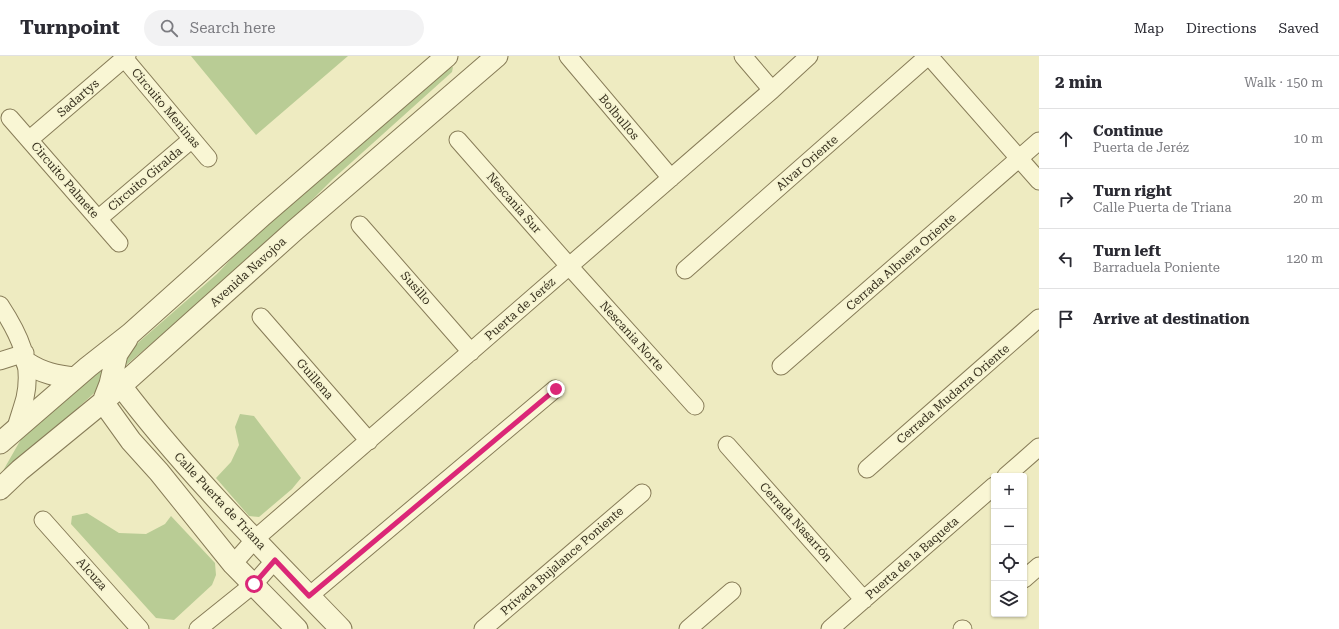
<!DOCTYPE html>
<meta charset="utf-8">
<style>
:root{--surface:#fff;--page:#f2f2f3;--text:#2b2b33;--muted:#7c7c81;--line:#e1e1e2}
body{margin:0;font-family:"Roboto Serif",serif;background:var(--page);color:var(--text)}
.controls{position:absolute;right:12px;bottom:12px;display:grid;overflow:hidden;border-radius:4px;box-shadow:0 1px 3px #0004}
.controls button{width:36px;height:36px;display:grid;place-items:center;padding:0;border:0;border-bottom:1px solid var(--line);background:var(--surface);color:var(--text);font:20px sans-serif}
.stop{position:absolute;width:12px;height:12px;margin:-9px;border:3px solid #db2777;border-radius:50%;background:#fff}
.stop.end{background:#db2777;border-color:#fff;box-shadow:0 1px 4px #0008}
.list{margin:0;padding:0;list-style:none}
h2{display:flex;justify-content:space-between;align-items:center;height:52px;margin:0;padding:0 16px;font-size:17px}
h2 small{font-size:13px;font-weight:400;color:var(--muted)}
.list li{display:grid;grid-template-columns:26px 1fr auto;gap:12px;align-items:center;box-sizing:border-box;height:60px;padding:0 16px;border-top:1px solid var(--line)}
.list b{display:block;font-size:15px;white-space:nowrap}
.list p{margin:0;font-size:13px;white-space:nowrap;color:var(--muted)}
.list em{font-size:13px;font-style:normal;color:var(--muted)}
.icon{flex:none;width:22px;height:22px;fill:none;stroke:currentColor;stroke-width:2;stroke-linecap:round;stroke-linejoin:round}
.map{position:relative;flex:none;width:1039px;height:573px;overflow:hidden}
header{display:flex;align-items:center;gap:24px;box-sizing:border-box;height:56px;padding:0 20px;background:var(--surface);border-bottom:1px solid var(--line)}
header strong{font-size:19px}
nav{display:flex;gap:22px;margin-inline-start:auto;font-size:14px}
.search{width:280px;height:36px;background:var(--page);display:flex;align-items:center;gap:10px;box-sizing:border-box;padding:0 14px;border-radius:22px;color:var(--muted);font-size:15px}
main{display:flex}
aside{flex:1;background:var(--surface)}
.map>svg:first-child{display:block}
.green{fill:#b9cc95}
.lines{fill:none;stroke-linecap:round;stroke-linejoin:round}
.minor-casing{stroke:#877c58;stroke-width:19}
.tertiary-casing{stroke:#877c58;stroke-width:23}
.minor{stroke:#f9f6d4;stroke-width:17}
.tertiary{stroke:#f9f6d4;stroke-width:21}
.route{stroke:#db2777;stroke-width:5}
.labels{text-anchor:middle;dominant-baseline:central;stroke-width:3;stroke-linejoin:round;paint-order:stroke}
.street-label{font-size:12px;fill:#362f1d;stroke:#f5f3d0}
</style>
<header>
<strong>Turnpoint</strong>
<div class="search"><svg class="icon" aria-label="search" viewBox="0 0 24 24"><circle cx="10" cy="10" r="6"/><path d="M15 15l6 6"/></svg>Search here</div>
<nav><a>Map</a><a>Directions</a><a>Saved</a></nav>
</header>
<main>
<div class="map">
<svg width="1039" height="573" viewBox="0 0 1039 573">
<rect width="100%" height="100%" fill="#eeebc1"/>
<path class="green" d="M191 0H348L256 79Z
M453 11 452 16 333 123 287 169 232 220 119 315 116 306 217 218 260 172 447 12Z
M99 315 105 317 103 329 58 370 0 420 24 378Z
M240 358 254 360 301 422 292 433 259 461 249 460 216 422 231 406 239 389 235 371Z
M87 457 119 477 146 478 165 468 171 460 215 507 216 519 212 529 174 564 156 562 71 468 72 460Z"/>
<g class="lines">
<defs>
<path id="minor" d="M568 0 671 122
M743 0 772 34
M929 0 1039 125
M124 2 208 102
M10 62 119 187
M30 83 127 0
M458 84 569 210 695 350
M98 163 192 83
M360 169 471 296
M685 214 928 0
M0 249C19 278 33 306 25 342 22 353 18 364 15 375
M261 261 369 385
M0 305 25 297
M781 310 1039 85
M727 389 864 544
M867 413 1039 262
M1006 420 1039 391
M43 464 140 573
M233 508 255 483 772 34 809 0
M1024 523 1039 510
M309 540 555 333
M198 573 254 528 275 504
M483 573 642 437
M688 573 732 535
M830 573 994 430
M962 573H963"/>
<path id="tertiary" d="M127 283 117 298 110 328 103 346 131 385 159 416 233 508 297 573
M27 307C42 317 57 320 75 322
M121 330C187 417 265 494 341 573
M0 387 88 311 130 278 262 160 447 0
M0 433 20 414 103 346 295 174 497 0"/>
</defs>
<use href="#minor" class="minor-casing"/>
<use href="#tertiary" class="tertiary-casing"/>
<use href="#minor" class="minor"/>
<use href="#tertiary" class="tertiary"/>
</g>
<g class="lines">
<path class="route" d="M254 528 275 504 309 540 556 333"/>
</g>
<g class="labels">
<g class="street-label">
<text transform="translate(78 42) rotate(-41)">Sadartys</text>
<text transform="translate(166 52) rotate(50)">Circuito Meninas</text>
<text transform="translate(619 61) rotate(50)">Bolbullos</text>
<text transform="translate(807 107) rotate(-41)">Alvar Oriente</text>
<text transform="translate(145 123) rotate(-40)">Circuito Giralda</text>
<text transform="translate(65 124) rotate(49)">Circuito Palmete</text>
<text transform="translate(514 147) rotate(49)">Nescania Sur</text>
<text transform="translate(901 206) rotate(-41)">Cerrada Albuera Oriente</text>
<text transform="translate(248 216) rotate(-42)">Avenida Navojoa</text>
<text transform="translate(416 232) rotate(49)">Susillo</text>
<text transform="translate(520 253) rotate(-41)">Puerta de Jeréz</text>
<text transform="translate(632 280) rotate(48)">Nescania Norte</text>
<text transform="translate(315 323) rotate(49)">Guillena</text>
<text transform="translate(953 338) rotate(-41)">Cerrada Mudarra Oriente</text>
<text transform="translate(220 445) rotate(47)">Calle Puerta de Triana</text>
<text transform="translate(796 466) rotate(48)">Cerrada Nasarrón</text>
<text transform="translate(912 502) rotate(-41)">Puerta de la Baqueta</text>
<text transform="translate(562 505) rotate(-41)">Privada Bujalance Poniente</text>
<text transform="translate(92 518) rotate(48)">Alcuza</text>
</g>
</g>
</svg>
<div class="controls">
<button>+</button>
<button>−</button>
<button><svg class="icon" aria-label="locate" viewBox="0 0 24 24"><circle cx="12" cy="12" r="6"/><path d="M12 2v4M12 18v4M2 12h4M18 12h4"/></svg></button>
<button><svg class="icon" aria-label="layers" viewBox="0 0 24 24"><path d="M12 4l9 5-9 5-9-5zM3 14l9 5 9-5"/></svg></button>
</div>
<div class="stop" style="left:254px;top:528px"></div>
<div class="stop end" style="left:556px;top:333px"></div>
</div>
<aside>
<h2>2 min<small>Walk · 150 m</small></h2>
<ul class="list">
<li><svg class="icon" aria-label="ahead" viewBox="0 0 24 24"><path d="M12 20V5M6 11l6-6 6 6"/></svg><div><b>Continue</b><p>Puerta de Jeréz</p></div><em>10 m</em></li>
<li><svg class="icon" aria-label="right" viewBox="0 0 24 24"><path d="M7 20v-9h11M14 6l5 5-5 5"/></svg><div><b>Turn right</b><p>Calle Puerta de Triana</p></div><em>20 m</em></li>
<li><svg class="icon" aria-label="left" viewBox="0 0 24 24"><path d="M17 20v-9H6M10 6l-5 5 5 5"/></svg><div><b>Turn left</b><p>Barraduela Poniente</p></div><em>120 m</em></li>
<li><svg class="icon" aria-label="arrive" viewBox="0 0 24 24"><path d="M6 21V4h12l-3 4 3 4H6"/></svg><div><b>Arrive at destination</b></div></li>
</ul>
</aside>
</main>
